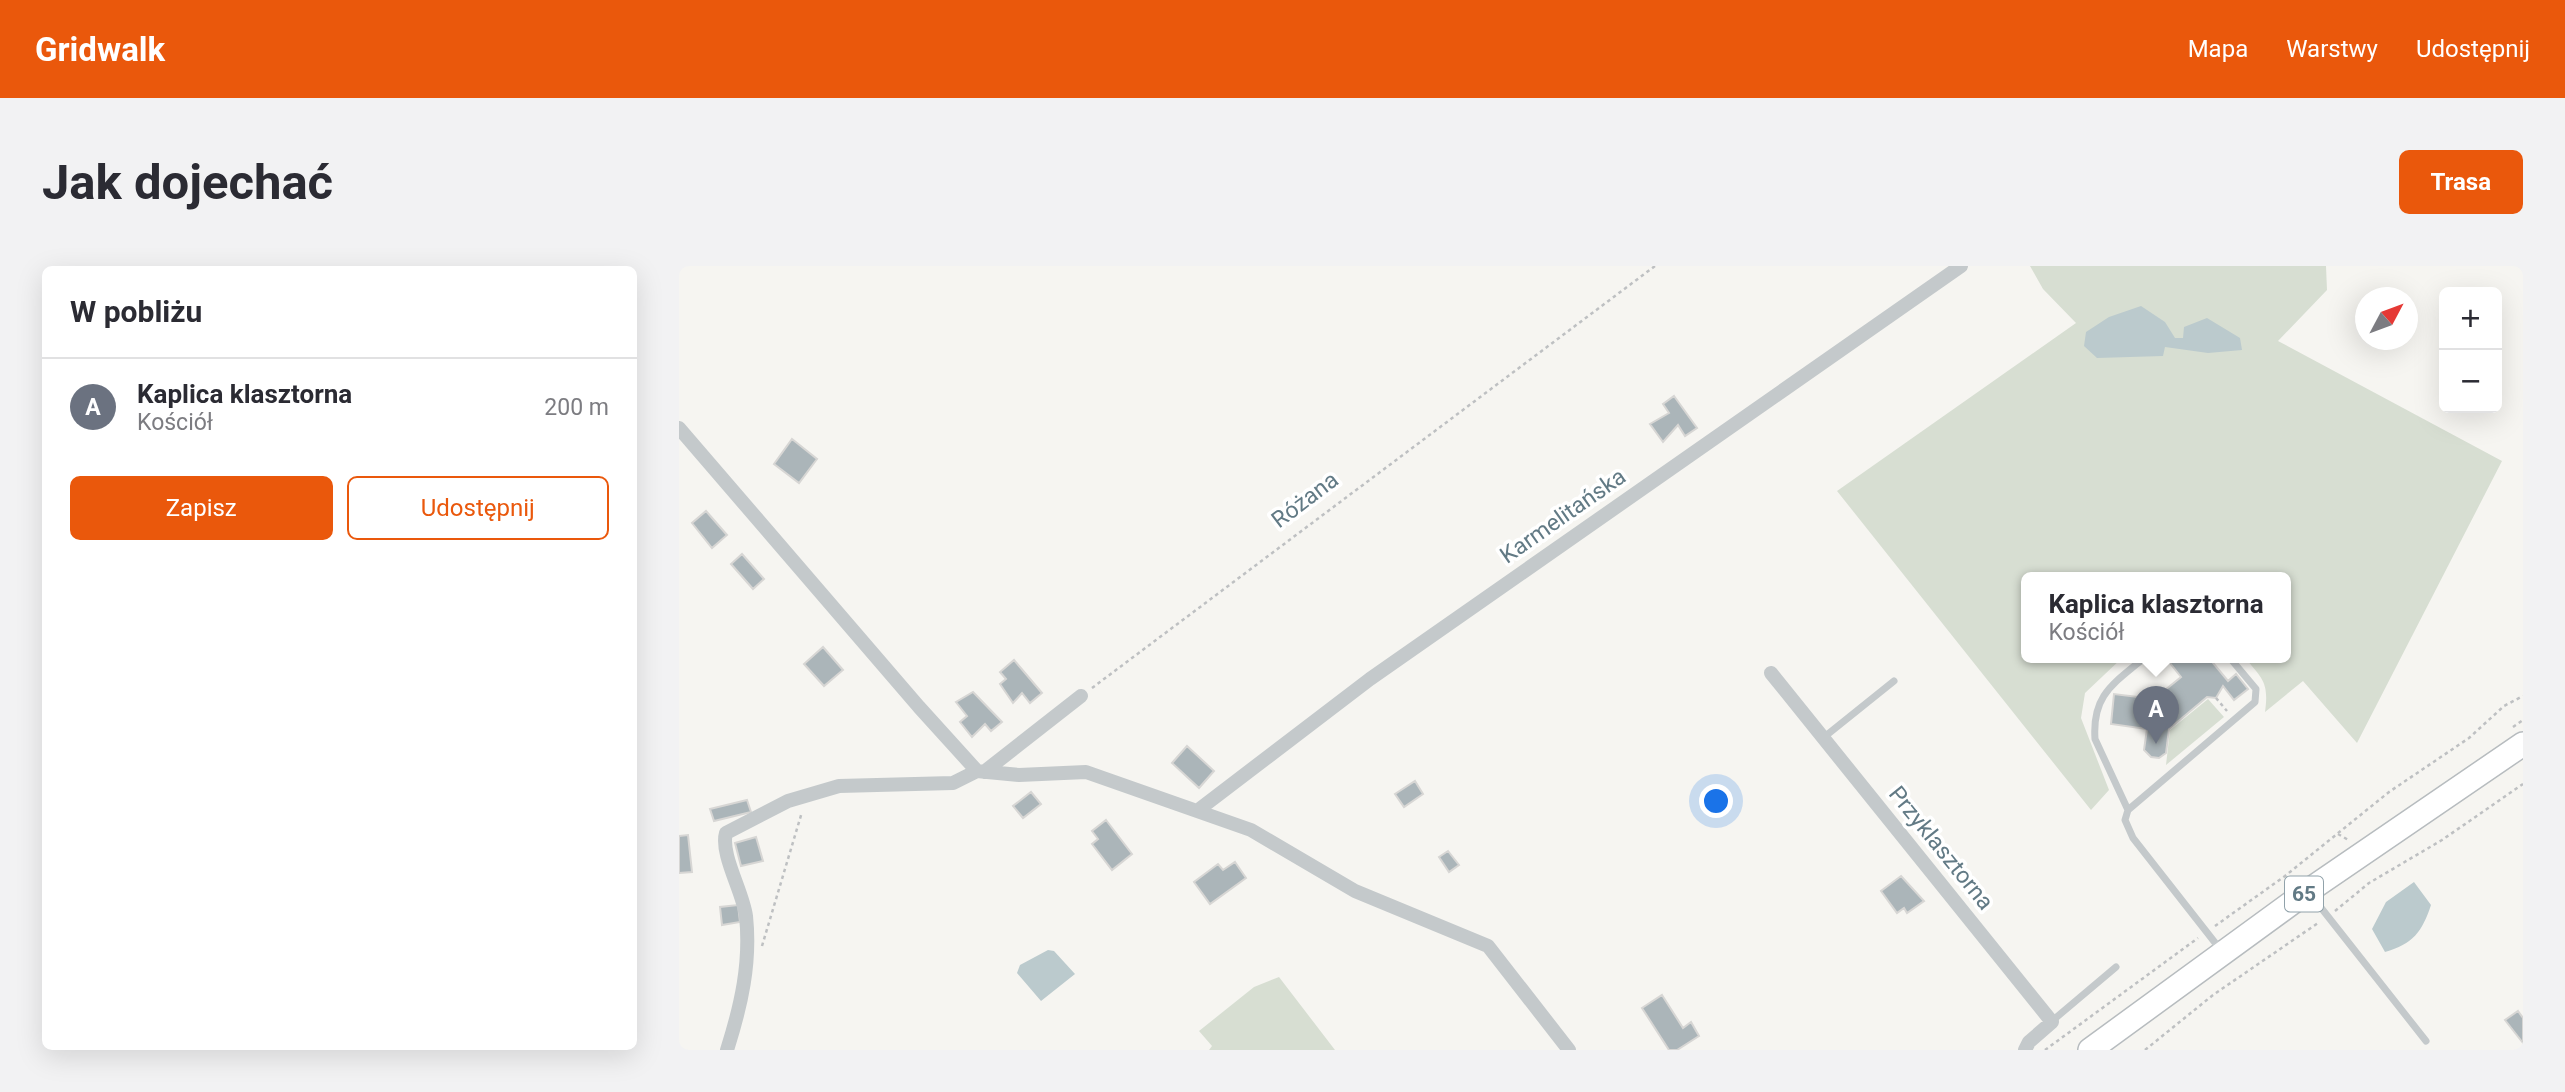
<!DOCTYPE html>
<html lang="pl">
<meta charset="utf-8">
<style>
:root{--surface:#fff;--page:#f2f2f3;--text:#2b2b33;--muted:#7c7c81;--line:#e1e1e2;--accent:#ea580c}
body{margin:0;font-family:Roboto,sans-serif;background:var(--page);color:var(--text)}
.controls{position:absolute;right:21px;top:21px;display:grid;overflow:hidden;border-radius:10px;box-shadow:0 7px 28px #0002}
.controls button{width:63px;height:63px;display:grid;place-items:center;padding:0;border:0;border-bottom:2px solid var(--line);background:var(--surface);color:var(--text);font:35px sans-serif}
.compass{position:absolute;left:1676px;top:21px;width:63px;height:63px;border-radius:50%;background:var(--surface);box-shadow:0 7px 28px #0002;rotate:49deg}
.you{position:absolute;left:1038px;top:536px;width:24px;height:24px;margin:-18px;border:5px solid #fff;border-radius:50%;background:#1a73e8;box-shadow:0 0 0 10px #1a73e833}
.badge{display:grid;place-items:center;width:46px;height:46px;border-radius:50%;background:var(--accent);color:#fff;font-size:23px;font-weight:700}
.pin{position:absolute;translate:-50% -58px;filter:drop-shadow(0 2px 4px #0008)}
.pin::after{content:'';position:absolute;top:37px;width:24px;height:21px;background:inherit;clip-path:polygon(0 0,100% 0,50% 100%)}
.popup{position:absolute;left:1342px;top:306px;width:270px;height:91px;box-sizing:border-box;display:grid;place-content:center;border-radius:10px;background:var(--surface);filter:drop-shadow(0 2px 5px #0005);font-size:23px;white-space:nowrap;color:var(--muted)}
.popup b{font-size:26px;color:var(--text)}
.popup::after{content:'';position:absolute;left:50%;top:100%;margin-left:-14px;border:14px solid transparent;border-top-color:var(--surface)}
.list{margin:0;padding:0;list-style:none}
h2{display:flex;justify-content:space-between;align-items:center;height:91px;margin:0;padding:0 28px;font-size:30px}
h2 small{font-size:23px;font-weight:400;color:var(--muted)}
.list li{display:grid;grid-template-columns:46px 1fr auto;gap:21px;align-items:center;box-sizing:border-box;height:98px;padding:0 28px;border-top:2px solid var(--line)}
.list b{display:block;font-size:26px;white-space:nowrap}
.list p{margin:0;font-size:23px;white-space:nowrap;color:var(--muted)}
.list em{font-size:23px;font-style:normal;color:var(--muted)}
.actions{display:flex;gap:14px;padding:21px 28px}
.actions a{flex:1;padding:16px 0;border:2px solid var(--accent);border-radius:10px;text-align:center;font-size:24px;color:var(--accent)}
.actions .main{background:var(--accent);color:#fff}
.map{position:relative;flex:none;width:1844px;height:784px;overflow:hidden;border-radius:10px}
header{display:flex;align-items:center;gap:42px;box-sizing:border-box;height:98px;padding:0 35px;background:var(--accent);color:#fff}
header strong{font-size:33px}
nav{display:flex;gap:38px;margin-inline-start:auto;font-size:24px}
.intro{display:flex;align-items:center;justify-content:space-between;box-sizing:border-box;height:168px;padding:0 42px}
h1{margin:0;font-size:49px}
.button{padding:18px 32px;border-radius:10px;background:var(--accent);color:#fff;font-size:24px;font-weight:700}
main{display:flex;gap:42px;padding:0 42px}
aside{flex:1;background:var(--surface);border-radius:10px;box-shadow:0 7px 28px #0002}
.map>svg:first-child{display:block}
.green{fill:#d7ded2}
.water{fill:#bbcacd}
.building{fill:#abb5b9;stroke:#d7d6d4;stroke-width:2}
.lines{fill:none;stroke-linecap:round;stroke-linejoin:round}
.primary-casing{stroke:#b7bcbf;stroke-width:26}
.path{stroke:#bec0c2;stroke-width:2.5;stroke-dasharray:3.5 3.5;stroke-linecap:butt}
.lane{stroke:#c4c9cb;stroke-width:7}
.street{stroke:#c4c9cb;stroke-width:14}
.primary{stroke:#fff;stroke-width:23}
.labels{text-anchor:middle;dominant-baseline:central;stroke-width:7;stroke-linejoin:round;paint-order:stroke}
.shield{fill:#fff;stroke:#91a2aa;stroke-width:2}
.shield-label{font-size:21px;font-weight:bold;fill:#627a85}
.street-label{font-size:23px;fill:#627a85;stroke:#fff}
</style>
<header>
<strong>Gridwalk</strong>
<nav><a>Mapa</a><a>Warstwy</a><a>Udostępnij</a></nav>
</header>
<div class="intro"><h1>Jak dojechać</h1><a class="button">Trasa</a></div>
<main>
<aside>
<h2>W pobliżu<small></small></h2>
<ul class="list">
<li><span class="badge" style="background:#6b7280">A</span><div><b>Kaplica klasztorna</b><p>Kościół</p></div><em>200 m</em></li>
</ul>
<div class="actions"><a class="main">Zapisz</a><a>Udostępnij</a></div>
</aside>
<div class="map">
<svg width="1844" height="784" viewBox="0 0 1844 784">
<rect width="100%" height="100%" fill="#f6f5f1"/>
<path class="green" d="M1351 0H1647L1648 24 1599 75 1823 195 1678 477 1624 415 1586 446C1590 417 1584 413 1566 392H1606V312H1348V392H1443L1406 427 1402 452 1430 524 1412 544 1158 225 1397 57 1364 23Z
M1529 433 1545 451 1487 499 1491 464Z
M600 711 656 784H530L533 780 520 765 575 721Z"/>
<path class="water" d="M1462 40 1486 56 1496 72H1504L1505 61 1528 52 1561 72 1563 84 1529 87 1486 81 1484 90 1418 92 1405 80 1407 66 1430 51Z
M1735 616 1752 639C1743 666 1734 678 1706 686L1693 663 1707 636Z
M369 684 375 685 396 708 362 735 338 707 341 699Z"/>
<path class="building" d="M995 130 1018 162 1006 170 999 159 984 176 971 158 990 147 984 138Z
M113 173 138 193 120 217 95 198Z
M27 245 48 269 33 282 13 257Z
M63 288 85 313 74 323 52 298Z
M144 381 164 404 145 420 125 398Z
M1487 392H1530L1549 415 1557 408 1569 423 1555 434 1544 420 1537 432 1528 431 1490 463 1487 487 1480 492 1472 491 1465 484 1468 463 1432 458 1435 428 1475 433 1502 411Z
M335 394 363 427 351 437 343 427 334 437 321 418 327 413 321 406Z
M294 426 323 456 312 465 306 458 293 471 281 456 288 450 277 436Z
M508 480 535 505 520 522 493 497Z
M736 515 744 528 725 541 716 528Z
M352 526 362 538 344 552 334 540Z
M68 534 72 546 35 555 31 543Z
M427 554 453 588 433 604 413 578 419 573 413 565Z
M9 569 13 606 0 607V570Z
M77 571 84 595 62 600 56 577Z
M769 585 780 599 770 606 760 591Z
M556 596 567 612 531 638 515 616 539 598 544 604Z
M1222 610 1245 635 1228 647 1225 642 1218 647 1202 625Z
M59 639 61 656 43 659 41 641Z
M983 729 1004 762 1012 756 1020 770 998 784H990L963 742Z
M1839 745 1844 752V777L1826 754Z"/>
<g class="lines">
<defs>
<path id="primary" d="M1411 784 1629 625 1844 478"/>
</defs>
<use href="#primary" class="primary-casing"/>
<path class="path" d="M413 422 976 0
M1537 432 1548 445
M1834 461 1844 454
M1659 568 1671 575
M1656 645 1690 617 1763 574 1844 518
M1536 660 1606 610 1710 526 1790 472 1825 440 1844 430
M83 680 123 546
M1366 784 1519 672
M1466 784 1534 729 1639 657"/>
<path class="lane" d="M1144 472 1215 415
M1449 544 1416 473C1413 429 1434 418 1465 392
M1632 629 1747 775
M1541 683 1454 572 1446 554 1449 544 1576 436 1577 423 1551 392
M1373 755 1437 701"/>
<path class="street" d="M0 162 240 441 298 505 340 509 407 506 572 564 676 625 809 680 890 784
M1092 407 1373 756 1350 776 1346 784
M305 506 402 430
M518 545 691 413 1282 0
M48 784C62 740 72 697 67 650 64 626 41 588 47 567L109 535 160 520 274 517 298 505"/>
<use href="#primary" class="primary"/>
</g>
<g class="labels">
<rect class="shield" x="1606" y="610.5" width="38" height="35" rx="5"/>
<g class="shield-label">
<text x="1625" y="628">65</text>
</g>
<g class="street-label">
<text transform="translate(626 234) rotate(-37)">Różana</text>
<text transform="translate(884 250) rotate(-35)">Karmelitańska</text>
<text transform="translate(1262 582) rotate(51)">Przyklasztorna</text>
</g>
</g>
</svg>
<div class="controls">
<button>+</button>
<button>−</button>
</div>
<svg class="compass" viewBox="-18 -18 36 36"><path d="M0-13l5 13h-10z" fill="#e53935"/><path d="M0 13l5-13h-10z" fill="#7c7c81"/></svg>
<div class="you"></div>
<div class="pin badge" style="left:1477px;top:478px;background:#6b7280">A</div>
<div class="popup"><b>Kaplica klasztorna</b>Kościół</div>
</div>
</main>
